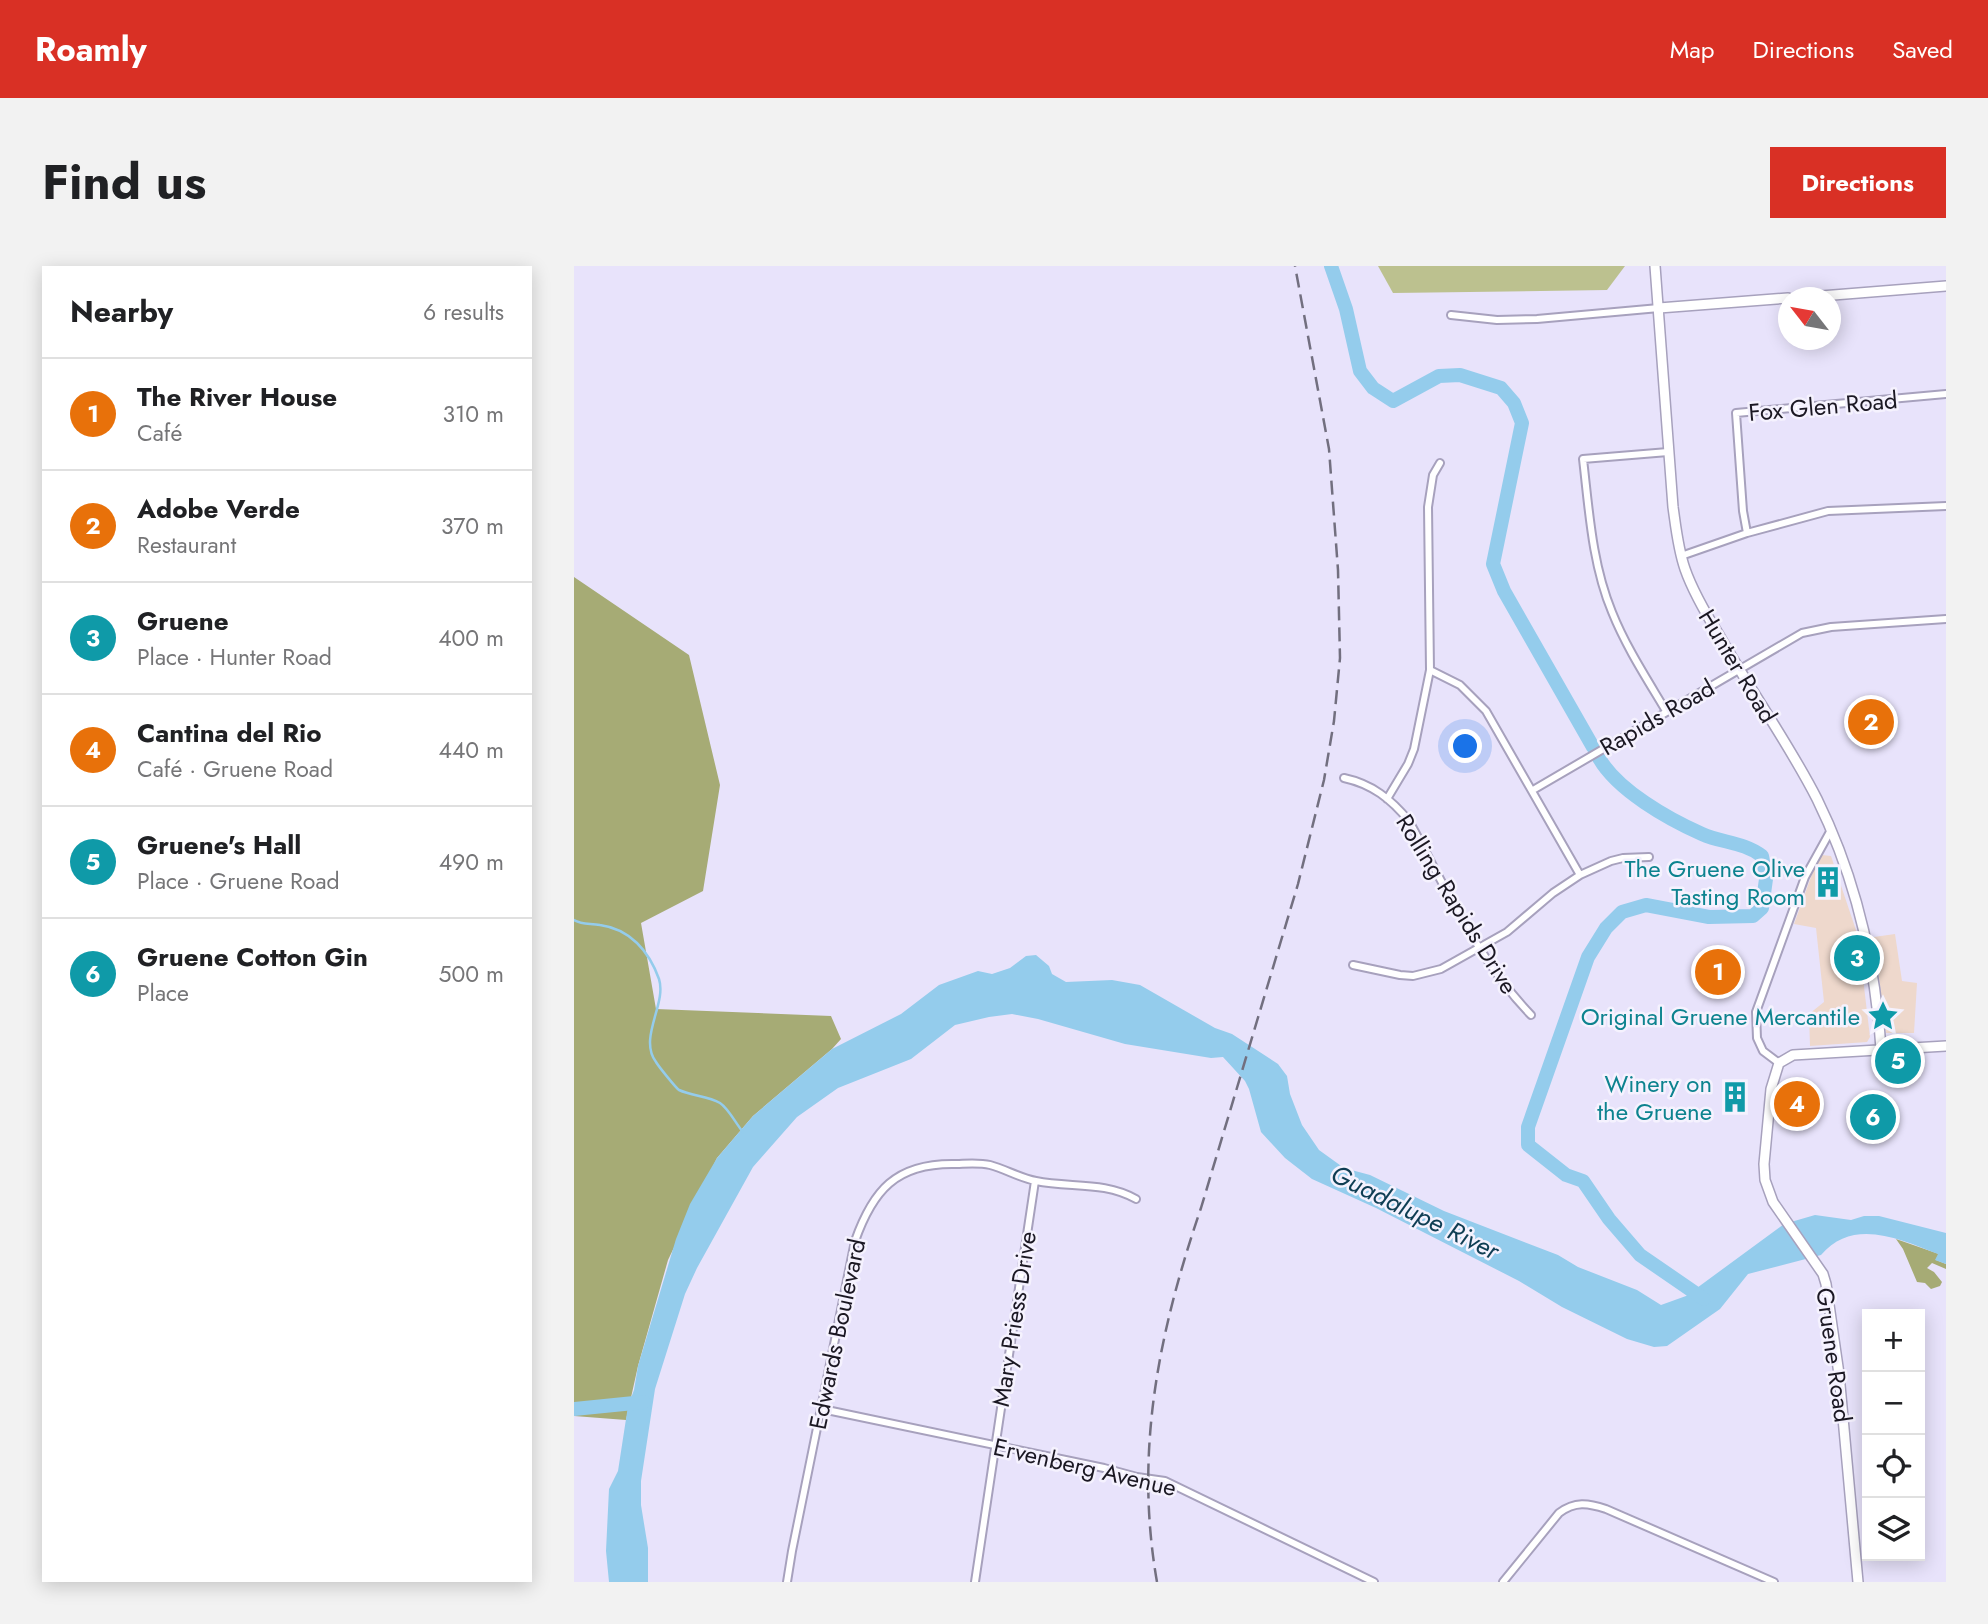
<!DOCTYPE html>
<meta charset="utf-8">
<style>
:root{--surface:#fff;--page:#f2f2f2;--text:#202124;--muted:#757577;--line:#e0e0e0;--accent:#d93025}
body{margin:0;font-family:Jost,sans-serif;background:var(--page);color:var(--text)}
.controls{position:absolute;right:21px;bottom:21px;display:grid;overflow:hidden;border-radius:0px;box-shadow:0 4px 18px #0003}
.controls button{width:63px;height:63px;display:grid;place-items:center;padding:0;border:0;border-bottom:2px solid var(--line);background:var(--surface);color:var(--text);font:35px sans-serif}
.compass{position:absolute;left:1204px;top:21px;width:63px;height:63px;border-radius:50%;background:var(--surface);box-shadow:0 4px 18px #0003;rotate:301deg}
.you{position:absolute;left:892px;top:481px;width:24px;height:24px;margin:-18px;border:5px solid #fff;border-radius:50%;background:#1a73e8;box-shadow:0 0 0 10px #1a73e833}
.badge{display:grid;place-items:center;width:46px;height:46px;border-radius:50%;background:var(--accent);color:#fff;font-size:23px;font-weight:700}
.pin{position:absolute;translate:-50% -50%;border:4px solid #fff;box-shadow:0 2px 7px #0006}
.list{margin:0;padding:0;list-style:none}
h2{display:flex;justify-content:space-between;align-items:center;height:91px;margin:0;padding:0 28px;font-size:30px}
h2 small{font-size:23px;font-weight:400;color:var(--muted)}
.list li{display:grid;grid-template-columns:46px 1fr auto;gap:21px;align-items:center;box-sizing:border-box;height:112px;padding:0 28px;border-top:2px solid var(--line)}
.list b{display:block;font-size:26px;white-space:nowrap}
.list p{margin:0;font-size:23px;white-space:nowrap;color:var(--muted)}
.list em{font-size:23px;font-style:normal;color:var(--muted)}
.icon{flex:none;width:38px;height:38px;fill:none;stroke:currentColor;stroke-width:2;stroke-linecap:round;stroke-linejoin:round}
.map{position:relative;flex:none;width:1372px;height:1316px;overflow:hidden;border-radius:0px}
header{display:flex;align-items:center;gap:42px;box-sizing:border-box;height:98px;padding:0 35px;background:var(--accent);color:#fff}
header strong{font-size:33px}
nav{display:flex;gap:38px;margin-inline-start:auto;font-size:24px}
.intro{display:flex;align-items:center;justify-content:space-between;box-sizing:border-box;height:168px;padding:0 42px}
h1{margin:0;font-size:49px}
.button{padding:18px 32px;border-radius:0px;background:var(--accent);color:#fff;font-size:24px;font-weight:700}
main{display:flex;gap:42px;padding:0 42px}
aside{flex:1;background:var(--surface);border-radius:0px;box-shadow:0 4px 18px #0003}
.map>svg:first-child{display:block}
.commercial{fill:#eed8cc}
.green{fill:#bcc18f}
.forest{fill:#a6ab75}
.water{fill:#94ccec}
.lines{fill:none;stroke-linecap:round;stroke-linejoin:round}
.stream{stroke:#94ccec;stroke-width:2.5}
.river{stroke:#94ccec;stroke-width:14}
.street-casing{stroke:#a7a1bd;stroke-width:10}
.secondary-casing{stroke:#a7a1bd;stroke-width:12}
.street{stroke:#fff;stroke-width:6}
.secondary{stroke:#fff;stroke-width:9}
.rail{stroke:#726f7f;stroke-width:2.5;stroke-dasharray:14 7;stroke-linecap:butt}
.labels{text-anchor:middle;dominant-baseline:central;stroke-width:5;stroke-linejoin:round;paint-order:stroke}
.street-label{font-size:24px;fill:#1b1823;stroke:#f5f2fe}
.culture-label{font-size:24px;fill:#0d838f;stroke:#f5f2fe;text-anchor:end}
.water-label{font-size:26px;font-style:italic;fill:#0f3e54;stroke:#f5f2fe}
</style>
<header>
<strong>Roamly</strong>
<nav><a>Map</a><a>Directions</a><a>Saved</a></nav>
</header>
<div class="intro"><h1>Find us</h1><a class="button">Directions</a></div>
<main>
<aside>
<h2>Nearby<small>6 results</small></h2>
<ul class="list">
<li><span class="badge" style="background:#e8710a">1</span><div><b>The River House</b><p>Café</p></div><em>310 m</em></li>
<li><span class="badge" style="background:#e8710a">2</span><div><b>Adobe Verde</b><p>Restaurant</p></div><em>370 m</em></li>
<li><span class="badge" style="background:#0f9aa8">3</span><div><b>Gruene</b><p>Place · Hunter Road</p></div><em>400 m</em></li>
<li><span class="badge" style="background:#e8710a">4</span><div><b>Cantina del Rio</b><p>Café · Gruene Road</p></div><em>440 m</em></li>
<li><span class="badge" style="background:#0f9aa8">5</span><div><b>Gruene's Hall</b><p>Place · Gruene Road</p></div><em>490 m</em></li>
<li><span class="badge" style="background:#0f9aa8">6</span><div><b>Gruene Cotton Gin</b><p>Place</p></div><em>500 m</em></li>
</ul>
</aside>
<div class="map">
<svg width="1372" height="1316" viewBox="0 0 1372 1316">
<rect width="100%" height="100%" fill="#e8e3fb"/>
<path class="commercial" d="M1248 589 1257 590 1284 670 1296 771 1293 776 1236 780 1235 748 1250 736 1242 662 1220 658 1242 597Z
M1321 668 1328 715 1343 717 1340 767H1312L1300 671Z"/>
<path class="green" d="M804 0H1051L1033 24 819 27Z"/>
<path class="forest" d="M0 311 115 389 146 519 129 625 67 657 82 743 257 750 267 773 258 783 179 850 143 892 94 994 64 1100 52 1154 0 1150Z
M1322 973 1365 988 1362 994 1372 998V1003L1358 997 1353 1002 1360 1006 1368 1016 1366 1020 1357 1023 1351 1017 1343 1016 1329 983Z"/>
<path class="water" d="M462 689 475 700 478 708 492 716 538 714 566 719 641 762 658 768 704 798 713 810 716 828 728 859 745 884 770 902 796 909 870 945 984 989 1004 1001 1063 1024 1087 1039 1112 1030 1210 958 1241 949 1277 954 1290 950H1305L1372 967V998L1361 994 1364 988C1326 973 1279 951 1247 989L1174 1008 1146 1043 1093 1080 1080 1081 1053 1073 988 1041 945 1015 802 942 738 913 711 892 687 866 675 823 671 815 649 791 637 792 551 778 464 753 438 748 415 751 381 759 337 793 264 822 223 851 179 901 123 1002 111 1028 81 1123 67 1215V1239L74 1282V1316H35L32 1285 35 1223 44 1205 54 1140 60 1124 64 1100 102 973 116 938 143 892 179 850 258 783 327 748 365 719 404 705 418 708 436 702 452 690Z"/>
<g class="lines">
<path class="stream" d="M0 654C8 659 17 657 26 659 56 663 75 685 85 713 93 738 64 772 82 796 85 801 102 822 105 824 118 830 134 830 146 837 155 843 162 858 169 866"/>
<path class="river" d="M757 0 772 43 786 105 799 122 819 135 865 110 886 109 927 122 940 137 948 157 919 298 930 325 1019 481
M1025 492C1043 524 1094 553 1128 568 1148 577 1170 576 1188 590L1192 613 1188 642 1179 650 1135 651 1072 639 1048 646 1032 662 1014 691 954 861V879L992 909 1009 915 1035 953 1066 989 1130 1033
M0 1143 70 1136"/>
<defs>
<path id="street" d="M877 49 923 54 963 53 1085 42
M1173 267 1169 245 1162 147 1372 128
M1107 290 1173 267 1254 245 1372 240
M856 404 886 419 912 445 1006 609
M1092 445C1073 413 1052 381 1038 346 1018 298 1015 244 1009 193L1094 186
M770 512C798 518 817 533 835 555 872 622 904 694 957 749
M959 524 1228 367 1257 361 1372 353
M813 533 834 498 840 483 856 404 854 241 859 209 866 197
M779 699 826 709 839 710 867 703 933 666 979 627 1006 609 1037 595 1049 592 1075 591
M1205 797 1189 785 1183 772 1182 746 1231 611 1257 564
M248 1143 530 1202 563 1211 591 1215 800 1316
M213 1316 218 1285 281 975C299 924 322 898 378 898 390 898 404 896 416 899 431 903 446 912 462 915 496 922 530 915 562 933
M401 1316 461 915
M929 1316 985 1247C1001 1235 1014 1237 1032 1243L1200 1316"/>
<path id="secondary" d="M1081 0 1099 241C1102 262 1104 283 1111 303 1119 326 1132 348 1145 369 1176 424 1214 476 1243 533 1282 612 1301 695 1307 783
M1222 32 1372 20
M1085 42 1214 32
M1284 1316 1265 1108 1252 1018 1249 1008 1199 936 1191 914 1190 898 1197 823 1205 797 1219 789 1372 780"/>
</defs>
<use href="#street" class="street-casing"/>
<use href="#secondary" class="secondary-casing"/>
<use href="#street" class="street"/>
<use href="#secondary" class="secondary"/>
<path class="rail" d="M583 1316C560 1185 585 1065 627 942L724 618 750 514 760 455 766 392 764 304 755 183 721 0"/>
</g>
<defs>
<symbol id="building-bare" viewBox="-9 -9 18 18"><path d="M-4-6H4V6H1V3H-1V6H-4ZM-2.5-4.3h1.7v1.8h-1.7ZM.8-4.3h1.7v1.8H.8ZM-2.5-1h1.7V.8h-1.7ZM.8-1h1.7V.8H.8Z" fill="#0f9aa8" stroke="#f5f2fe" stroke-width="2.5" paint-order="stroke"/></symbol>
<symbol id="sight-bare" viewBox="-9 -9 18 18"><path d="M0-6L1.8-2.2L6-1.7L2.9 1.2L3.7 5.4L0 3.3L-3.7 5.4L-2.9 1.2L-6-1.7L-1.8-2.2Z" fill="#0f9aa8" stroke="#f5f2fe" stroke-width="2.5" paint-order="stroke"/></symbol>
</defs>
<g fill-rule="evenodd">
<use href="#building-bare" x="1232" y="594" width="44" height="44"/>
<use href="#sight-bare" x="1287" y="728" width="44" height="44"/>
<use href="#building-bare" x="1139" y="809" width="44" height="44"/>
</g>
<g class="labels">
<g class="street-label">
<text transform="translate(1249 140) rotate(-5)">Fox Glen Road</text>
<text transform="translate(1164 400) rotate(59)">Hunter Road</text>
<text transform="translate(1083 451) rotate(-30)">Rapids Road</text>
<text transform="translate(883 638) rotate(58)">Rolling Rapids Drive</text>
<text transform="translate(440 1053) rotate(-81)">Mary Priess Drive</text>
<text transform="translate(263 1068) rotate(-78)">Edwards Boulevard</text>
<text transform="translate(1260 1089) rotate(82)">Gruene Road</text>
<text transform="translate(511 1201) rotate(13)">Ervenberg Avenue</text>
</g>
<g class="culture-label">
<text x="1231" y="602">The Gruene Olive<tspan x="1231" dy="28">Tasting Room</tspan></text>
<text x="1286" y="750">Original Gruene Mercantile</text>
<text x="1138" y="817">Winery on<tspan x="1138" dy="28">the Gruene</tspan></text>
</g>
<g class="water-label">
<text transform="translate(841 946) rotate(26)">Guadalupe River</text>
</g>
</g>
</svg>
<div class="controls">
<button>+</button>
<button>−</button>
<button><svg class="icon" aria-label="locate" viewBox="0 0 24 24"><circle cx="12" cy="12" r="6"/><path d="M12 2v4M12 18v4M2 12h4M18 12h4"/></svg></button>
<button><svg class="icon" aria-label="layers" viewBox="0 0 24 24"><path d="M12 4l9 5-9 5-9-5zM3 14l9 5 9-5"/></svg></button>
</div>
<svg class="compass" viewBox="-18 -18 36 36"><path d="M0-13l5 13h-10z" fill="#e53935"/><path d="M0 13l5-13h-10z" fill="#757577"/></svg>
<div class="you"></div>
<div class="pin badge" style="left:1144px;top:706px;background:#e8710a">1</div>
<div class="pin badge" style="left:1297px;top:456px;background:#e8710a">2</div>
<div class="pin badge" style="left:1283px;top:692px;background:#0f9aa8">3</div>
<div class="pin badge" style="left:1223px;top:838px;background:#e8710a">4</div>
<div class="pin badge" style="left:1324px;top:795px;background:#0f9aa8">5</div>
<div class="pin badge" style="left:1299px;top:851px;background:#0f9aa8">6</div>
</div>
</main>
